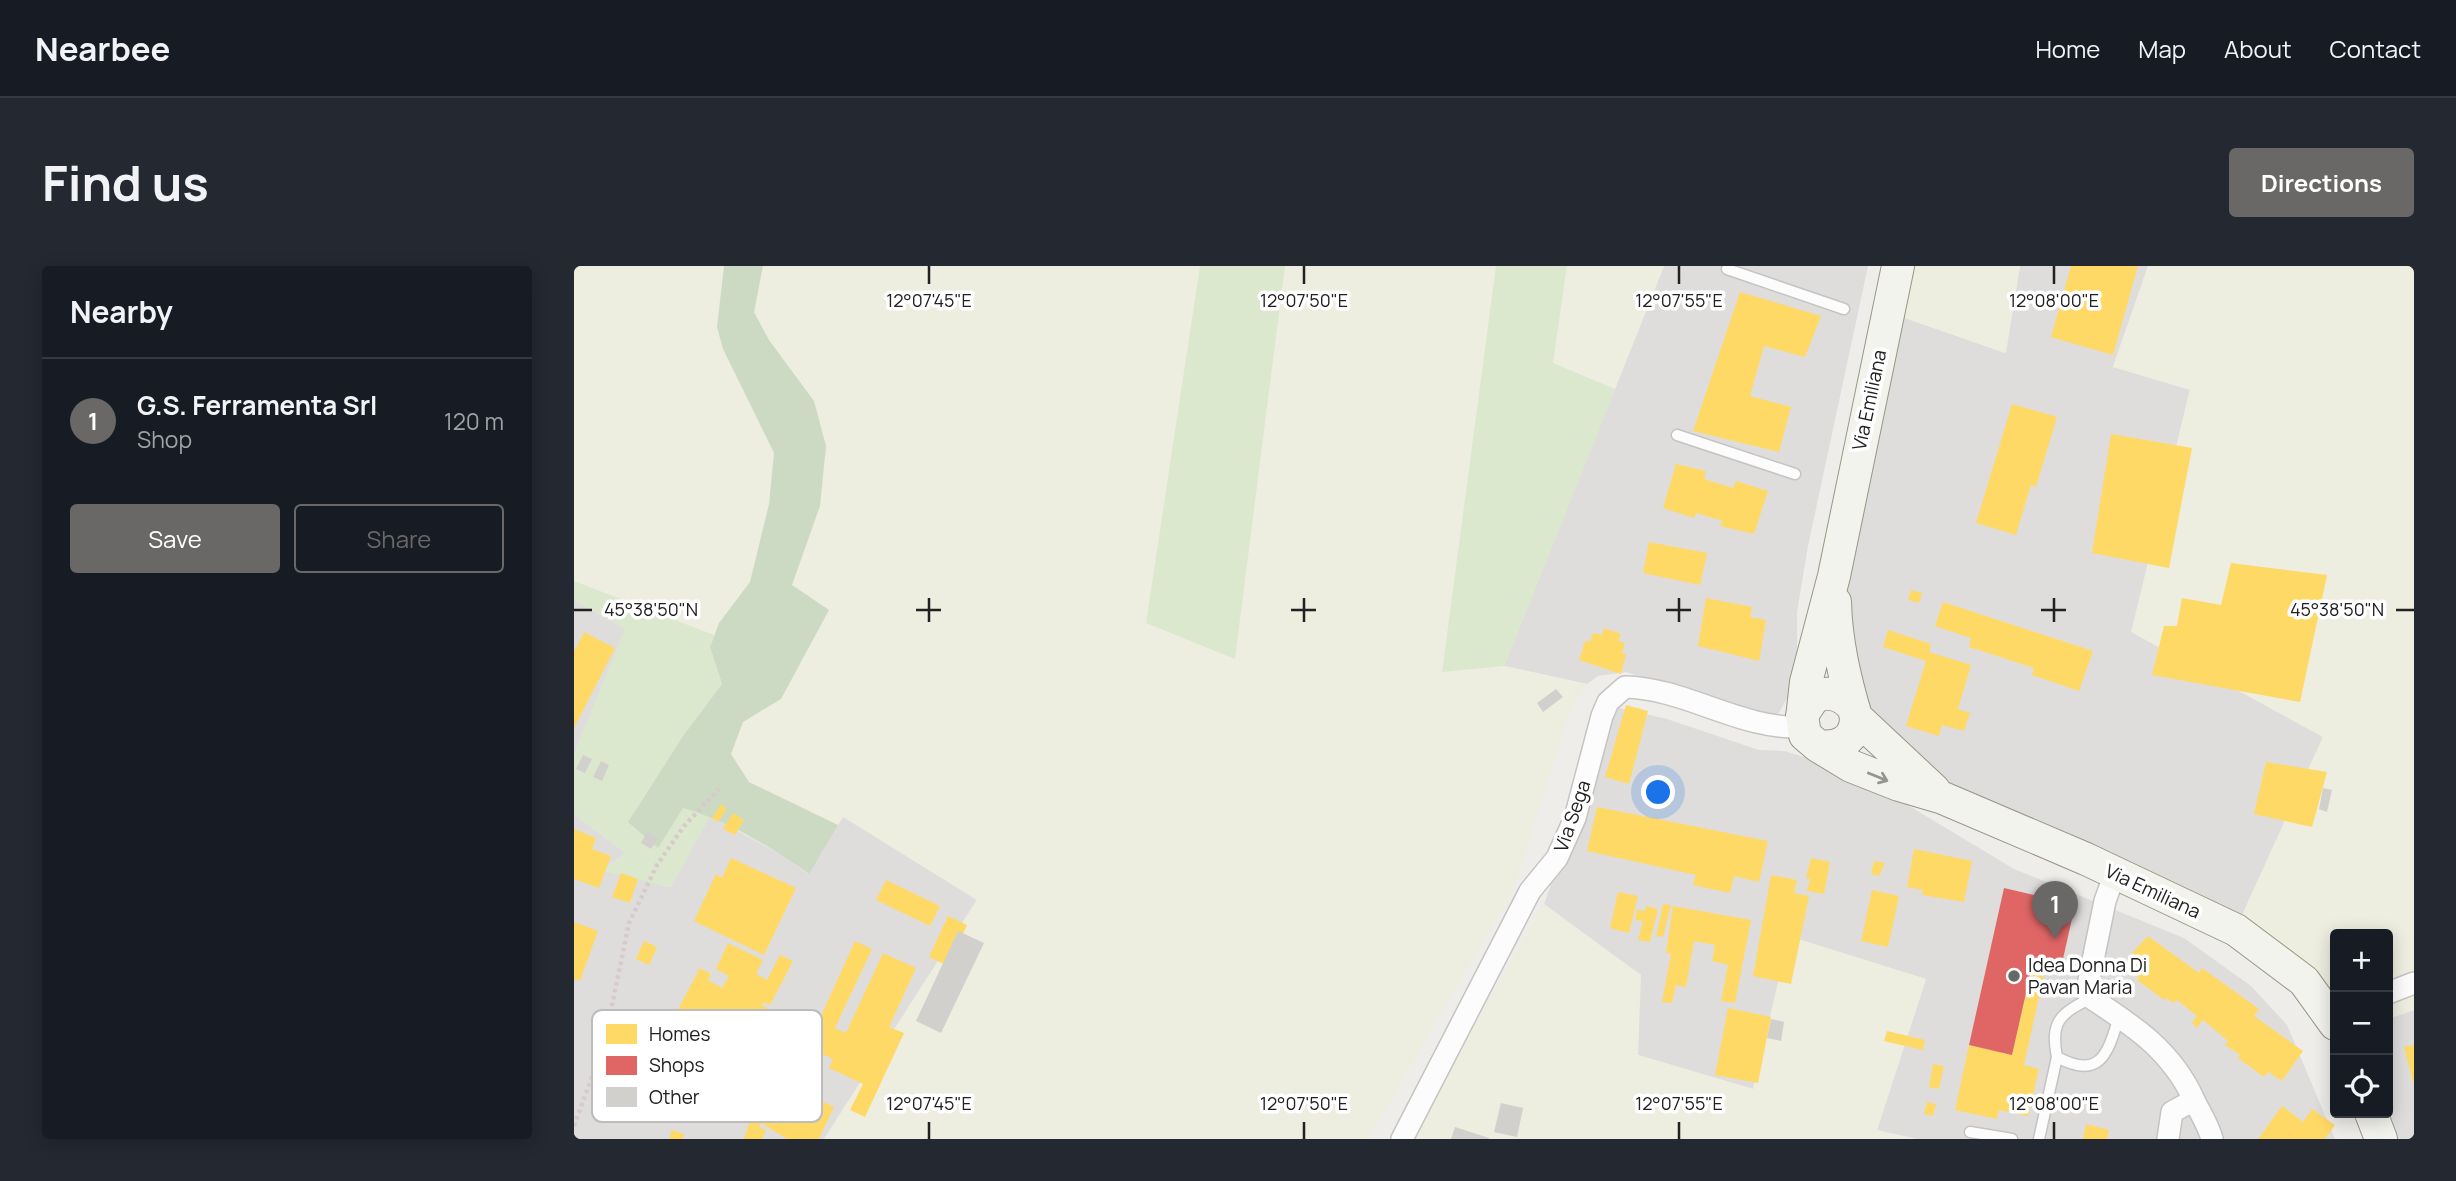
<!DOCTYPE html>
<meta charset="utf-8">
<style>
:root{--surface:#171b24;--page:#242831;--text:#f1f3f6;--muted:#9ea1a6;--line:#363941;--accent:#696867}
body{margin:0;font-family:Manrope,sans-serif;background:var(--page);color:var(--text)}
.controls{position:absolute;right:21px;bottom:21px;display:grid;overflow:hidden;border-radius:7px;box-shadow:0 4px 18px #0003}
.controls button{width:63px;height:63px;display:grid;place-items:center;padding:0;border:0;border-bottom:2px solid var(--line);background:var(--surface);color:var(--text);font:35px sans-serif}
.you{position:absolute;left:1085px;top:527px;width:24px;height:24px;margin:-18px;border:5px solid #fff;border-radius:50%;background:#1a73e8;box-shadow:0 0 0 10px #1a73e833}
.badge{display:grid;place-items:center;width:46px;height:46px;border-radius:50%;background:var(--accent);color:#fff;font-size:23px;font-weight:700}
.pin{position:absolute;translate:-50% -58px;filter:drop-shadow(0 2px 4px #0008)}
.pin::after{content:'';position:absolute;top:37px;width:24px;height:21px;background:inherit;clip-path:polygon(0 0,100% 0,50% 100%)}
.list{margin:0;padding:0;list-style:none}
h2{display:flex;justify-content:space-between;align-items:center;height:91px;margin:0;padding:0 28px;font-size:30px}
h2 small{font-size:23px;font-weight:400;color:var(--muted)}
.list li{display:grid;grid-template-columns:46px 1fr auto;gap:21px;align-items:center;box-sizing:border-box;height:126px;padding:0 28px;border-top:2px solid var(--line)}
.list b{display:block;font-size:26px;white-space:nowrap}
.list p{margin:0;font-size:23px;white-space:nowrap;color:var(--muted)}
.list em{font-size:23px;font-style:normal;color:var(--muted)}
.actions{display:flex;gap:14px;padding:21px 28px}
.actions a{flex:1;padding:16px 0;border:2px solid var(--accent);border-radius:7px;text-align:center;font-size:24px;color:var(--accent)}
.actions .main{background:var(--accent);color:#fff}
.icon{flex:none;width:38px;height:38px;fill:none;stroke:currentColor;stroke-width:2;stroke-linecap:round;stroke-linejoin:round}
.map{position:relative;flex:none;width:1840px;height:873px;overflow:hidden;border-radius:7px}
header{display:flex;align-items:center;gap:42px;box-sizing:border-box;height:98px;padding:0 35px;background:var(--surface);border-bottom:2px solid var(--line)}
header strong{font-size:33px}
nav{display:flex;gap:38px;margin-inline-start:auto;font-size:24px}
.intro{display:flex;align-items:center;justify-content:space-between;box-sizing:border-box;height:168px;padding:0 42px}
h1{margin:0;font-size:49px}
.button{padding:18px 32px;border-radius:7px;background:var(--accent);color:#fff;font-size:24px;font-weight:700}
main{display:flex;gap:42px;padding:0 42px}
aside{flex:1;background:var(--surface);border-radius:7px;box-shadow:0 4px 18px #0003}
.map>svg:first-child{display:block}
.residential{fill:#dedddb}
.farmland{fill:#edede0}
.grass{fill:#dce8cd}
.forest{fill:#ccdac3}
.homes{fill:#ffd966}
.shops{fill:#e06666}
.building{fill:#d2d0cd}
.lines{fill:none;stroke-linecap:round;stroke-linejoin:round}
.lane-casing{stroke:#c5c4c2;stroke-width:13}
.street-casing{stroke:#c5c4c2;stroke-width:24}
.secondary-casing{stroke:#969784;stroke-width:34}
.path{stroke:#d6cbca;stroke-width:4.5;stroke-dasharray:3.5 3.5;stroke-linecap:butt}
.lane{stroke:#fdfcfc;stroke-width:10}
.street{stroke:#fdfcfc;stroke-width:21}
.secondary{stroke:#f3f3ed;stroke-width:32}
.oneway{stroke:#949491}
.ticks{fill:none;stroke:#212121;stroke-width:2.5}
.poi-dot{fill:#696867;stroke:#fff;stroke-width:2.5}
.labels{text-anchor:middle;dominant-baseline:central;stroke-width:7;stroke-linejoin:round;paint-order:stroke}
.street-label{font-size:19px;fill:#212121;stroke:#fff}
.poi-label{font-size:19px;fill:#212121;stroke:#fff;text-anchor:start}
.key{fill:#fff;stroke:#bcbcbc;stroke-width:2}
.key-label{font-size:19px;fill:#212121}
.ticks-label{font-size:18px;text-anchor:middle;fill:#212121;stroke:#fff;stroke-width:7;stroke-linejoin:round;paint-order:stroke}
</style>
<header>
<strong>Nearbee</strong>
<nav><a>Home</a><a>Map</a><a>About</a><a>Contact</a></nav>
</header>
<div class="intro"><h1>Find us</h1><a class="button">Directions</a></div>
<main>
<aside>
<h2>Nearby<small></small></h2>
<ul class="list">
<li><span class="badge">1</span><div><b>G.S. Ferramenta Srl</b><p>Shop</p></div><em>120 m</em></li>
</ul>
<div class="actions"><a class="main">Save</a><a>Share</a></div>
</aside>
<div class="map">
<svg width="1840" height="873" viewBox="0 0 1840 873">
<rect width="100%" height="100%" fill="#efedea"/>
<path class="residential" d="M1090 0H1294L1234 280 1223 346V399L1219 422 1203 450H1190L1052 406 1024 410 1013 418 930 400Z
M1446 0H1574L1539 101 1616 123 1558 366 1749 471 1664 658 1458 565 1308 476 1281 438 1265 350 1325 50 1431 87Z
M0 334 52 363 0 488Z
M1041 441 1093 453 1185 484 1210 485 1277 505 1440 603 1610 672 1677 720 1713 759 1761 873H1343L1303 864 1352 713 1215 671 1179 823 1064 789 1066 709 970 638Z
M0 548 52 587 29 604 96 621 136 550 208 589 234 608 269 550 403 634 250 873H0Z
M1840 744V873H1805L1814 847V753Z"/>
<path class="farmland" d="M0 0H150L143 61 149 83 200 187 195 238 176 316 145 357 140 369 0 315Z
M189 0H626L613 99 661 393 711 0H922L868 406 930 400 1013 418 997 442 940 622 794 873H250L403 634 269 551 264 559 175 516 157 488 169 456 207 433 218 319 246 240 195 74 180 46Z
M993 0H1090L1041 123 979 97Z
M1336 0H1446L1432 87 1325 50Z
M1574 0H1840V744L1814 753V668H1761V762L1664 658 1749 471 1557 366 1616 124 1539 101Z
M970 638 1067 709 1064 789 1179 823 1215 670 1352 713 1303 864 1333 873H835Z"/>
<path class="grass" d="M626 0H711L661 393 572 357Z
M922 0H993L979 97 1041 123 930 400 868 406Z
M0 315 140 369 136 381 148 418 109 470 54 556 109 542 136 550 97 621 28 605 52 587 0 548V488L51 363 0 334Z"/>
<path class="forest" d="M150 0H189L180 46 195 74 240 135 252 180 246 240 218 319 255 344 207 433 169 456 157 488 175 516 264 559 235 608C197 581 154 555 109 542L84 582 54 556 109 470 148 418 136 381 145 357 176 316 195 238 200 187 149 83 143 61Z"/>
<path class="homes" d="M1497 0H1564L1539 89 1477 71Z
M1166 26 1247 50 1231 91 1190 80 1176 130 1217 141 1205 186 1119 165Z
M1438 138 1483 151 1462 221 1457 219 1442 269 1402 257Z
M1537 168 1618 182 1595 302 1518 287Z
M1102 198 1132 205 1130 213 1159 222 1162 215 1194 225 1180 268 1146 260 1149 255 1122 247 1120 252 1089 242Z
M1075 276 1133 287 1126 319 1069 307Z
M1657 297 1753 309 1726 436 1578 409 1590 360H1603L1608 332 1647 339Z
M1337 324 1348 327 1345 337 1334 334Z
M1132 332 1178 341 1176 351 1192 354 1185 395 1124 380Z
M1369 336 1519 385 1505 425 1458 409 1460 402 1395 381 1397 372 1361 360Z
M1030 362 1047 368 1044 375 1051 377 1048 387 1052 388 1047 408 1005 394 1011 375 1016 376 1019 367 1028 369Z
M1314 364 1357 378 1355 386 1397 399 1384 443 1396 447 1390 465 1368 459 1365 470 1332 460 1352 395 1309 381Z
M10 366 41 382 0 462V386Z
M1052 439 1074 445 1055 518 1031 511Z
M1692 496 1753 506 1738 561 1680 548Z
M147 538 153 543 144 556 138 552Z
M1023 541 1194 575 1185 616 1160 610 1156 627 1119 619 1122 609 1013 585Z
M159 547 170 554 161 569 149 563Z
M0 563 22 572 18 583 37 590 25 622 0 613Z
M1340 583 1398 595 1390 636 1348 629 1349 624 1333 621Z
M157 592 222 622 190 689 120 655 142 608 148 612Z
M1237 592 1256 596 1250 628 1233 625 1236 613 1232 612Z
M1300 595 1311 597 1305 610 1297 608Z
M47 607 64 613 56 637 38 631Z
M1197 609 1223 614 1220 627 1235 630 1217 718 1179 710Z
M312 614 366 640 356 660 302 634Z
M1298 624 1325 630 1314 681 1287 675Z
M1044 626 1064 630 1055 667 1036 662Z
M1089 638 1097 639 1089 671 1082 670Z
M1072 640 1084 643 1076 676 1064 674 1069 655 1061 654 1063 644 1071 645Z
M1099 640 1177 654 1161 737 1147 735 1154 699 1138 695 1141 679 1120 675 1112 721 1102 719 1098 737 1088 736 1097 688 1092 687Z
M374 650 393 659 374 700 355 691Z
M0 656 24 665 6 715 0 713Z
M1574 670 1625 707 1628 702 1685 743 1680 750 1729 785 1708 815 1694 806 1690 811 1664 792 1666 789 1651 779 1654 775 1629 754 1623 762 1618 757 1623 750 1603 734 1599 737 1592 732 1590 734 1563 714 1565 712 1553 703 1562 691 1558 687Z
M70 675 83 681 75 699 62 693Z
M281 675 298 683 261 762 272 767 309 687 342 702 315 761 330 767 291 851 276 844 289 818 255 802 259 793 233 781Z
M154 677 189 694 182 708 193 714 206 689 219 695 196 739 190 736 188 739 193 742 170 786 101 749 126 702 137 708 134 714 148 722 155 710 142 703Z
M1459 696 1472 699 1450 799 1465 803 1454 850 1425 844 1423 853 1381 844 1395 779 1438 789Z
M1154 742 1197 751 1184 817 1141 809Z
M1313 765 1351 774 1349 784 1310 775Z
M1840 779V816H1839L1830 781Z
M1359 798 1370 800 1365 823 1355 821Z
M205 821 235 835 237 830 260 841 245 873H213L187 857 185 861 192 864 188 873H170L178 848 190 853Z
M1353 836 1362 838 1359 850 1350 848Z
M1708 840 1729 856 1738 843 1761 859 1751 873H1684Z
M1512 858 1535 864 1533 873H1509Z
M98 864 110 868 109 873H95Z"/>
<path class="shops" d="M1430 622 1473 632 1471 642 1499 648 1487 702 1459 696 1438 789 1395 779Z"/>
<path class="building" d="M982 423 989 431 969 446 963 437Z
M9 489 18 493 11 507 2 503Z
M27 495 35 499 28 515 19 511Z
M1749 522 1758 524 1753 546 1745 543Z
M73 566 84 572 77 583 67 577Z
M384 665 410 677 367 767 342 755Z
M1197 753 1210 756 1207 775 1193 772Z
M927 837 949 842 943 871 920 866Z
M881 861 915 872V873H877Z"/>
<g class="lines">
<defs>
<path id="lane" d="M1153 3 1270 43
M1103 169 1221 208
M1517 732C1486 748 1476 755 1483 791 1527 815 1534 786 1545 751
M1396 866 1438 873
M1465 873 1483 791"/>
<path id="street" d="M1541 607 1531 635 1513 724 1517 732C1560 760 1598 785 1620 834 1626 847 1634 858 1638 873
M1814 727 1840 717
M828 873 956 625 983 592 1001 552 1028 450 1034 436 1051 421C1111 422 1167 464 1228 461
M1594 873 1598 846 1620 834"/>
<path id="secondary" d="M1261 336C1262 376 1271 413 1282 451 1282 474 1265 483 1244 480L1231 469 1228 449 1240 431C1256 424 1270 429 1280 443
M1229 443 1232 416 1260 310 1324 0
M1282 451 1360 524
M1244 480 1277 500 1325 519 1369 532 1512 593 1662 664 1730 715 1761 758
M1797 847 1807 873"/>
</defs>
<use href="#lane" class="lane-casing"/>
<use href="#street" class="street-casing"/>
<use href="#secondary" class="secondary-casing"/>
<path class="path" d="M0 860 30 778 55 657 83 599 110 560 145 523"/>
<use href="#lane" class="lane"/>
<use href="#street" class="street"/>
<use href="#secondary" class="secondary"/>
</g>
<defs><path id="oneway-shaft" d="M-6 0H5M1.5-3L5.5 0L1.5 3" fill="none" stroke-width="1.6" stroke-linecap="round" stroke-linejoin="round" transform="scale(1.75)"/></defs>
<use class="oneway" href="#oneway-shaft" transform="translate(1304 511) rotate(22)"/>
<path class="ticks" d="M355 0V18M730 0V18M1105 0V18M1480 0V18M355 332V356M730 332V356M1105 332V356M1480 332V356M0 344H18M342 344H367M717 344H742M1092 344H1117M1467 344H1492M1822 344H1840M355 856V873M730 856V873M1105 856V873M1480 856V873"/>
<circle class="poi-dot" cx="1440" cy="710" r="7"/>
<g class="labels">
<g class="street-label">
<text transform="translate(1295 134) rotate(-78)">Via Emiliana</text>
<text transform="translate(998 550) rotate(-71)">Via Sega</text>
<text transform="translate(1579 625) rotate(25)">Via Emiliana</text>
</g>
<g class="poi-label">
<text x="1454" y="699">Idea Donna Di<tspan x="1454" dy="22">Pavan Maria</tspan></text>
</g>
</g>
<rect x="18" y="744" width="230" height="112" rx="10" class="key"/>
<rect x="32" y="758" width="31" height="20" fill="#ffd966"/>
<rect x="32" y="790" width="31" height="19" fill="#e06666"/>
<rect x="32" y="821" width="31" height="20" fill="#d2d0cd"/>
<g class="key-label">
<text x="75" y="775">Homes</text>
<text x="75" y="806">Shops</text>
<text x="75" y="838">Other</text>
</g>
<g class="ticks-label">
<text x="355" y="41">12°07'45"E</text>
<text x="730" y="41">12°07'50"E</text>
<text x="1105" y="41">12°07'55"E</text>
<text x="1480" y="41">12°08'00"E</text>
<text x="77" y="350">45°38'50"N</text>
<text x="1763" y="350">45°38'50"N</text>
<text x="355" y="844">12°07'45"E</text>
<text x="730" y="844">12°07'50"E</text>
<text x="1105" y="844">12°07'55"E</text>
<text x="1480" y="844">12°08'00"E</text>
</g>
</svg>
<div class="controls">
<button>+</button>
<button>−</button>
<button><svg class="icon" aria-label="locate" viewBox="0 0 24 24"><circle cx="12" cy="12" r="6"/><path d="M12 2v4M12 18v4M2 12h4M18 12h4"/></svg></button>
</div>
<div class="you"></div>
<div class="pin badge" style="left:1481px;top:673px">1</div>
</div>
</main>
